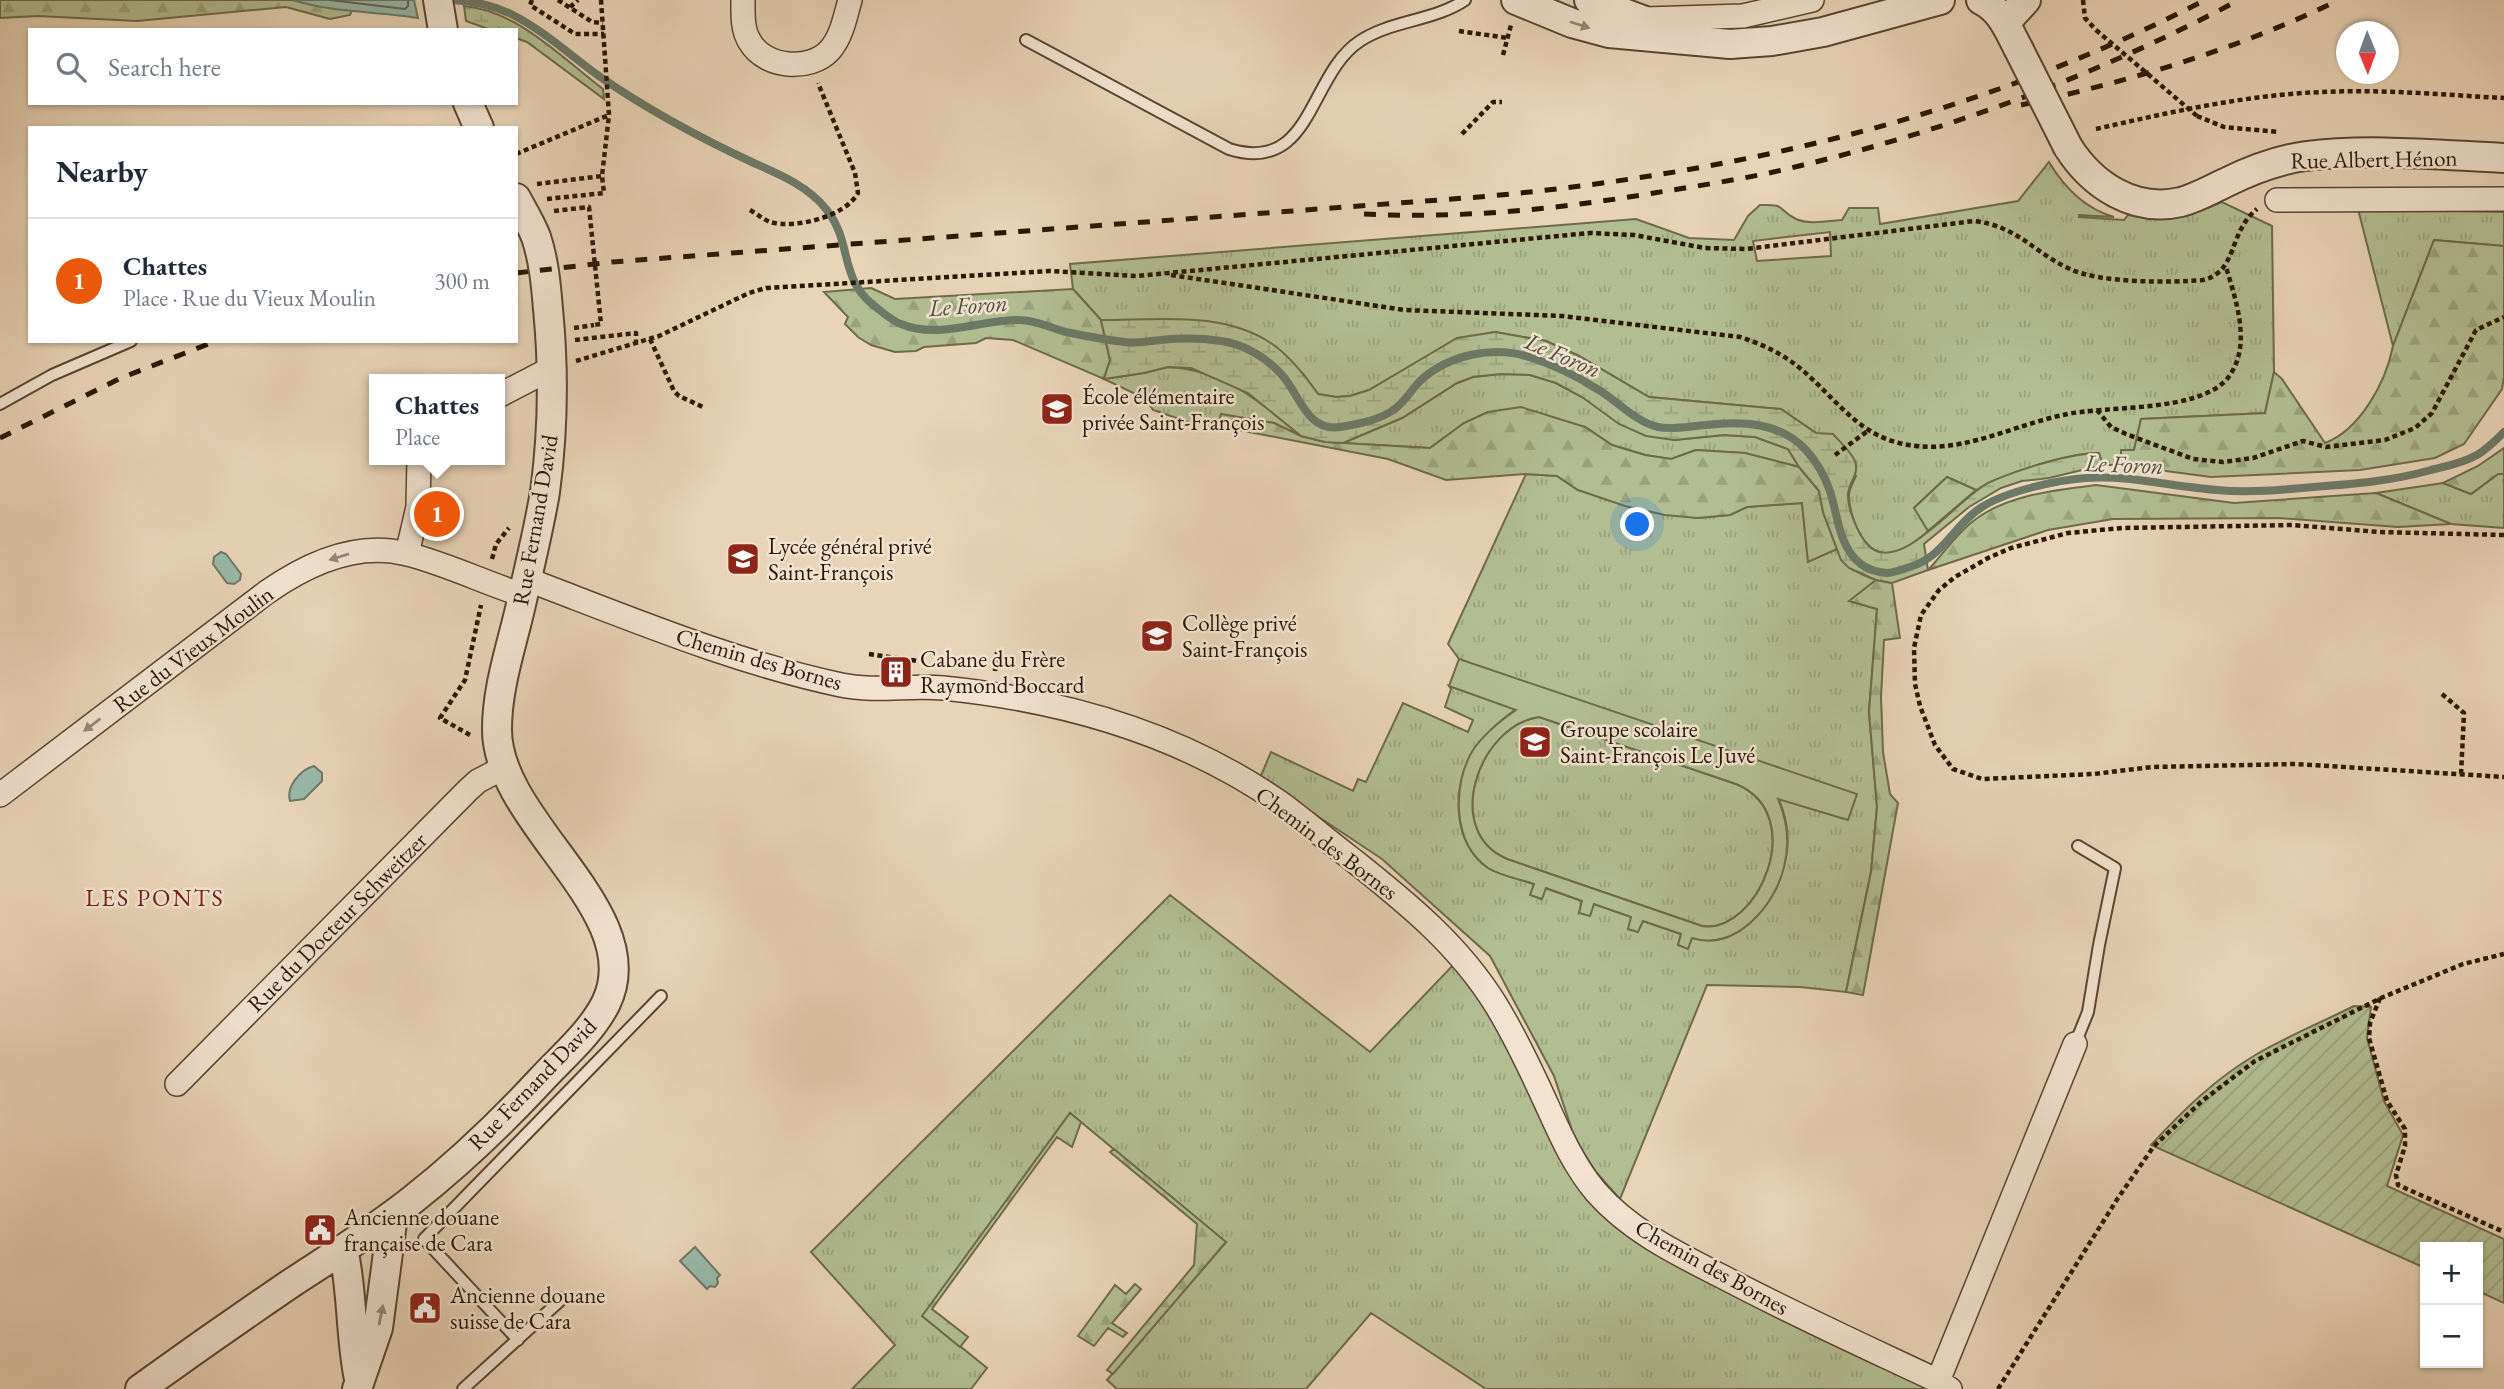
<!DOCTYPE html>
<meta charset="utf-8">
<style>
:root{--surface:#fff;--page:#f2f2f3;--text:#1f2937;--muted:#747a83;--line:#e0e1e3;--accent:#ea580c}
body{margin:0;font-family:"EB Garamond",serif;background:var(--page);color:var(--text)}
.controls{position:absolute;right:21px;bottom:21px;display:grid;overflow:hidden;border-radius:0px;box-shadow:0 2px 5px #0004}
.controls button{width:63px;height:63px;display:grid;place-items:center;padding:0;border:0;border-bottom:2px solid var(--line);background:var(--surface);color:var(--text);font:35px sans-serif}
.compass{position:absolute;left:2336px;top:21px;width:63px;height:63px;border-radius:50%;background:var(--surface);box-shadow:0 2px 5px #0004;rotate:179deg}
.you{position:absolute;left:1638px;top:525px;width:24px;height:24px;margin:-18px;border:5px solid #fff;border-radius:50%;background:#1a73e8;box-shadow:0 0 0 10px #1a73e833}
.badge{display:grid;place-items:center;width:46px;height:46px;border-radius:50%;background:var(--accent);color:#fff;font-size:23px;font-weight:700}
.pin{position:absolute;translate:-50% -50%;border:4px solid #fff;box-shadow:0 2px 7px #0006}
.popup{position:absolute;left:369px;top:374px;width:136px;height:91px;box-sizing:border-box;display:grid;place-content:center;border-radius:0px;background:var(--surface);filter:drop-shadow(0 2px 5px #0005);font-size:23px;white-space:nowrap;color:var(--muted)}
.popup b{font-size:26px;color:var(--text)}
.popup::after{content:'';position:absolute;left:50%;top:100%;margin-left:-14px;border:14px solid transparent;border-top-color:var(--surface)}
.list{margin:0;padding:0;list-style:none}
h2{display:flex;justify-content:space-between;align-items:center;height:91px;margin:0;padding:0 28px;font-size:30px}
h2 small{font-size:23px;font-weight:400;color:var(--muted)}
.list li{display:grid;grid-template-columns:46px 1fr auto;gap:21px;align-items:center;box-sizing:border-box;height:126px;padding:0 28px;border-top:2px solid var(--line)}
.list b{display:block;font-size:26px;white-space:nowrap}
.list p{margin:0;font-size:23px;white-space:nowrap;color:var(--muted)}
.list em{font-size:23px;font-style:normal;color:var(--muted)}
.icon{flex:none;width:38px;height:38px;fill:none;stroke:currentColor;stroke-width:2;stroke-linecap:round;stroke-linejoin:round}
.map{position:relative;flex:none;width:2504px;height:1389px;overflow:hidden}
.search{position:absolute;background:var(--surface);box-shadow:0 2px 5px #0004;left:28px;top:28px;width:490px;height:77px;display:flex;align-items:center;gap:18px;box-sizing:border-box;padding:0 24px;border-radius:0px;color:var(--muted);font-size:26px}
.panel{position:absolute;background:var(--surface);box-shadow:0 2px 5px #0004;left:28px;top:126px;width:490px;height:217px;border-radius:0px}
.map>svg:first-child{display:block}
.grass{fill:url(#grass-tufts);stroke:#6e6b4a;stroke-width:2;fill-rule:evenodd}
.forest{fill:url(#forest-firs);stroke:#6e6b4a;stroke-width:2}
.wetland{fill:url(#wetland-marsh);stroke:#6e6b4a;stroke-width:2}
.garden{fill:url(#garden-furrows);stroke:#6e6b4a;stroke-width:2}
.pitch{fill:#b2be92;stroke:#6e6b4a;stroke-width:2;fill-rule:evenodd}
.water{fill:#98b9aa;stroke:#6c7967;stroke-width:2}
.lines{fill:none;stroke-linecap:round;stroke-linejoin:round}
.shore{stroke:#616856;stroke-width:2}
.stream{stroke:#6c7967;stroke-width:8}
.service-casing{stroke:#5a4730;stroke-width:14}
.minor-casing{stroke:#5a4730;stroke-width:26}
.tertiary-casing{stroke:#5a4730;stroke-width:32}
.path{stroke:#2a1803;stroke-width:4.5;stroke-dasharray:5 3.5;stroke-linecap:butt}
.service{stroke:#f1e3d0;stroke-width:10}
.minor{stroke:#f1e3d0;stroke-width:23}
.tertiary{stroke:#f1e3d0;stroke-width:28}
.rail{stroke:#2a1803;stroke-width:5;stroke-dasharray:12 12;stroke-linecap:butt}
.tertiary-bridge-casing{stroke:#5a4730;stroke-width:32;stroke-linecap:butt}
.path-bridge{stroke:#2a1803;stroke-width:4.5;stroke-dasharray:5 3.5;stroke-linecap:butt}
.tertiary-bridge{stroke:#f1e3d0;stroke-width:28}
.oneway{fill:#978874}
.labels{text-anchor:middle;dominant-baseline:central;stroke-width:5;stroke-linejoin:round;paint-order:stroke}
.street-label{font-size:23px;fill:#2a1803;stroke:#f1e3d0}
.poi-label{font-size:23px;fill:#2a1803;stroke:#f1e3d0;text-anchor:start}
.water-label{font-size:24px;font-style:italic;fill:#50503d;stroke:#f1e3d0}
.neighbourhood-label{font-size:24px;letter-spacing:2px;fill:#7a1f14;stroke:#f1e3d0}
</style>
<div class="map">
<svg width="2504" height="1389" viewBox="0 0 2504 1389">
<defs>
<pattern id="grass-tufts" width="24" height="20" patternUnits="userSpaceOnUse" patternTransform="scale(1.75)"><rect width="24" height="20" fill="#b2be92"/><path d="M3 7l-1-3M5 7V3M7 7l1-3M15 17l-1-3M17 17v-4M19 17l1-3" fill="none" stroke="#99a37c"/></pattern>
<pattern id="forest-firs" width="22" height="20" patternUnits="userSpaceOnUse" patternTransform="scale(1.75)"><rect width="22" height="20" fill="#b2be92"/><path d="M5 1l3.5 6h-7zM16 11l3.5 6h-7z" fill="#99a37c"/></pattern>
<pattern id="wetland-marsh" width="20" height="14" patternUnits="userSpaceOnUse" patternTransform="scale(1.75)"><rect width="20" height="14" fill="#b2be92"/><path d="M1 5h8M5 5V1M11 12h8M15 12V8" fill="none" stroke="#99a37c"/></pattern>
<pattern id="garden-furrows" width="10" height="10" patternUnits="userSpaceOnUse" patternTransform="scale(1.75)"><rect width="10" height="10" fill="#b2be92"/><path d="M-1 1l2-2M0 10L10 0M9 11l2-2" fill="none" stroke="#99a37c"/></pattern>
</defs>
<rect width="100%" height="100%" fill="#e9d4b7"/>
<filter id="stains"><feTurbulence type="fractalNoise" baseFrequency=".00286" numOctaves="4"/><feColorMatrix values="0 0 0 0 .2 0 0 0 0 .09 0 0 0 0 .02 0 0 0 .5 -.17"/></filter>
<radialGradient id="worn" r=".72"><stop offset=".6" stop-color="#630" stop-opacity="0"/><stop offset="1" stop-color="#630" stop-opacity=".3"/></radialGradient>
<path class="grass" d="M2049 162C2064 187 2086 209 2114 217L2079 215V217L2124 220 2128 215C2162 222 2190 216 2222 202L2272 226 2274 372 2265 413 2141 419 2134 450 2121 451V465H2103L2098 453C2066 453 2004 474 1976 490L1947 477 1915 507 1928 531C1919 539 1908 549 1896 553 1866 561 1850 520 1849 497 1848 490 1853 483 1856 476L1816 433 1781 409 1649 397 1579 356 1546 341 1495 332 1457 339 1369 390 1350 396 1336 397 1318 394 1304 375 1275 346 1188 320H1101L1073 289 1070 264 1636 219 1689 238 1734 240 1748 216 1760 205C1787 204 1776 209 1796 219 1809 225 1829 221 1842 220L1849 208H1878L1880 224 2018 201ZM1830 232 1831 256 1757 261 1753 241Z
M2358 209 2504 212V246L2434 240 2393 346Z
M1168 367C1225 370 1259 401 1301 436L1274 423 1221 415 1218 426 1191 423 1153 410 1146 399 1104 379 1144 373Z
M1500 374 1530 375 1556 383 1582 397 1674 440 1724 435 1755 437 1788 449 1799 467 1745 453 1696 450 1671 459 1645 455 1612 445 1585 427 1488 412 1464 423 1430 448 1343 443 1402 418 1457 383 1473 377Z
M1526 474 1557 476 1578 490 1697 518 1730 515 1747 507 1802 503 1808 561 1837 549C1844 567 1858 574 1876 580L1850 601 1877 609 1869 712 1877 807 1871 872 1846 992 1800 987 1707 985 1620 1199 1596 1172 1582 1150 1573 1133 1554 1076 1490 956 1382 859 1260 778 1271 752 1353 791 1358 779 1366 782 1403 703 1468 732 1473 720 1445 707 1451 689 1449 686 1516 709C1501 720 1484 734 1474 750 1452 784 1451 843 1488 868 1501 876 1520 879 1534 884L1531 895 1541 899 1545 888 1582 901 1579 913 1594 904 1632 917 1629 929 1643 921 1681 934 1678 945 1688 948 1692 937C1740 955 1779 897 1786 856 1790 837 1786 815 1778 798L1459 659 1448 644Z
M2498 474H2504V528L2451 524 2376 493 2443 483 2471 494Z
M1539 717 1736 784C1810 814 1758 935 1702 926L1507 859C1442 832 1478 726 1539 717Z
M1170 895 1370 1052 1456 962 1491 1014 1585 1196 1933 1389H1486L1371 1313 1306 1389H1117L1107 1380 1226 1242 1070 1113 923 1316 987 1368 971 1389H852L895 1345 811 1252Z"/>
<path class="forest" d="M0 0H293L352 10 350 15 330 19 286 7 137 21 38 16 0 18Z
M2434 240 2504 246V377L2502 389 2464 444 2435 458 2360 470 2211 477 2121 465V450H2134L2141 419 2265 413 2274 372 2282 379 2325 443C2360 430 2386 382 2393 346Z
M871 288 895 299 1073 289 1101 320 1110 360 1104 379 1013 340 986 338 976 343 924 347 916 351 895 352 871 345 858 337 845 324 848 317 824 292Z
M1521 407 1585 427 1612 445 1645 455 1671 459 1696 450 1745 453 1799 467 1819 491 1823 512 1837 549 1808 562 1802 503 1747 507 1730 515 1697 518 1665 515 1625 506 1578 490 1557 476 1525 474 1446 480 1388 459 1218 426 1221 414 1274 423 1301 436 1325 442 1430 448 1464 423 1488 412Z
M2504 448V474H2498L2471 494 2443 483 2478 466Z
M1947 477 1976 490 1928 531 1914 508Z
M2096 485 2234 503 2376 493 2451 524 2398 527 2279 518 2113 519 2048 530 1928 570C1942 555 1956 535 1972 522 2005 495 2055 490 2096 485Z
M1876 580 1892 583 1900 638 1884 640 1881 697 1883 752 1890 794 1898 803 1863 995 1846 992 1871 872 1877 807 1869 712 1877 609 1849 601Z
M1070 1113 1081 1122 1072 1147 1057 1137 932 1309 968 1337 960 1347 922 1316Z
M1114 1149 1226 1242 1113 1374 1107 1370 1194 1265 1197 1224 1110 1152Z
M1135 1284 1141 1289 1112 1323 1127 1333 1123 1337 1108 1328 1094 1346 1078 1336 1115 1285 1126 1294Z"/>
<path class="wetland" d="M464 6C518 11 561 57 603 89L604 99 527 42 516 38V30H491L466 21Z
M1101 320C1158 320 1226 310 1275 346 1291 358 1306 377 1318 394L1336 397 1350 396 1369 390 1457 338 1495 332 1546 341 1579 356 1649 397 1781 409 1816 433 1833 434C1840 442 1849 450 1854 459 1861 472 1849 482 1848 494 1847 508 1858 534 1867 544 1898 580 1961 494 1990 482 2017 470 2071 453 2099 453L2103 465 2049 478 2022 481 2001 488 1969 507 1924 544 1928 570 1892 583 1876 580 1849 568 1841 560 1823 512 1819 491 1799 467 1788 449 1755 437 1724 435 1674 440 1646 436 1619 424 1582 397 1556 383 1530 375 1500 374 1473 377 1457 383 1402 418 1343 443 1325 442 1301 436 1248 393 1191 368 1168 367 1144 373 1104 379 1110 360Z"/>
<path class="garden" d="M2354 1006 2371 1007 2367 1038 2384 1101 2403 1135 2387 1186 2504 1239V1303L2478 1291V1247H2425V1268L2151 1145C2183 1110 2216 1078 2257 1054 2288 1036 2322 1022 2354 1006Z"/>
<path class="pitch" d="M1459 659 1857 794 1848 820 1778 799C1787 820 1790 844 1784 867 1775 906 1735 952 1692 938L1688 949 1678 945 1681 934 1643 921 1638 932 1628 929 1631 917 1594 904 1590 916 1579 913 1582 901 1546 888 1542 899 1530 895 1534 884C1520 879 1501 876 1488 868 1452 843 1452 784 1473 750 1484 734 1500 721 1516 710L1449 686ZM1539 717 1736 784C1810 814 1758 935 1702 926L1507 859C1442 832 1478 726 1539 717Z"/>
<path class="water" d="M293 0H414L418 18C377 11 333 13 293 0Z
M221 552 226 554 241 574 240 580 234 584 227 583 213 564 214 557Z
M314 766 322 773V781L304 799 290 801C286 788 299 770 314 766Z
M695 1247 720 1275 717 1278 718 1283 715 1287 710 1286 707 1289 680 1261Z"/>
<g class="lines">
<path class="shore" d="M330 0 405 9 408 6V0"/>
<path class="stream" d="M453 0C474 1 492 5 511 14 543 30 570 55 599 76 648 110 702 139 756 164 781 175 809 187 826 209 855 245 836 281 881 311 884 314 897 323 901 324 939 340 981 319 1020 320 1036 320 1050 328 1066 332 1085 336 1106 340 1125 342 1138 344 1148 341 1161 340 1180 338 1201 338 1221 341 1244 344 1267 358 1282 375 1300 395 1307 432 1340 427 1359 424 1381 420 1396 408 1406 400 1412 389 1420 381 1449 354 1495 345 1532 358 1554 365 1578 377 1597 389 1617 400 1635 422 1658 427 1673 430 1690 426 1706 425 1741 421 1781 422 1806 450 1816 461 1825 477 1830 491 1840 524 1841 570 1887 573 1894 573 1903 569 1910 567 1945 556 1953 525 1982 507 2007 491 2057 480 2086 478 2130 475 2173 487 2217 490 2249 493 2281 490 2313 487 2354 484 2392 481 2431 470 2447 466 2463 463 2477 455 2487 449 2496 440 2504 432"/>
<defs>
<path id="service" d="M1026 40 1229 149C1313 175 1308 75 1360 41 1392 20 1434 21 1465 0
M0 404 52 375 131 341
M2075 1044 2088 1012 2099 945 2115 868 2078 846
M518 1340 424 1239 661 996
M463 1389 563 1298"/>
<path id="minor" d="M743 0C743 14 742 30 750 42 765 68 810 72 830 50 842 36 845 17 850 0
M1645 19 1743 16 1812 0
M2277 200 2504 199
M500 395 552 368
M407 554 418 507 419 460
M526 579C629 618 733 662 841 685 874 692 910 685 943 688 1062 700 1181 734 1279 802 1304 820 1328 841 1353 860 1407 903 1459 945 1496 1005 1515 1036 1531 1070 1546 1103 1560 1134 1574 1166 1596 1192 1630 1231 1678 1254 1723 1277 1793 1314 1866 1347 1938 1381L1950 1389
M0 795 267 592C307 564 358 541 407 554 447 564 485 583 523 595
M177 1084 468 790 478 781 503 768
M1938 1381 2075 1044"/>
<path id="tertiary" d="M438 0 443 30
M1516 0 1572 23 1609 33 1730 44 1772 41 1823 32 1940 0
M1589 0 1664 28
M1981 0C2001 10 2008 29 2018 48
M2005 23 2026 0
M468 103 479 128
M2068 147C2092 185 2134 213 2181 202 2196 198 2210 190 2225 183 2251 170 2277 160 2306 156 2370 148 2439 155 2504 158
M343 1249C353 1292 350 1336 359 1379
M140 1389C190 1353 240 1318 290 1284 331 1257 373 1231 411 1201 457 1165 500 1124 540 1081 562 1057 591 1033 606 1003 650 912 496 823 497 729 497 685 513 642 522 600 530 564 539 528 545 492 553 432 554 370 548 309 546 285 544 261 536 237 531 224 523 211 516 198
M357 1389 378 1328 393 1215"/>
</defs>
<use href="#service" class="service-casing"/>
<use href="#minor" class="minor-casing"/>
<use href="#tertiary" class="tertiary-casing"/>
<path class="path" d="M532 0 530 5 575 34H604
M558 0 592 22 603 23
M2083 0 2085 18 2096 30
M570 7 578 0
M1459 31 1508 38
M1503 55 1511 25
M2197 116 2224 127 2279 132
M2096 129C2171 112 2245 95 2322 92 2383 89 2444 95 2504 98
M1462 134 1493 102H1502
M516 154 609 115
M537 184 602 176
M547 199 604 193 602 176 609 115 601 0
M750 210C757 214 763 219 770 222 795 229 845 217 858 193L855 173 818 83
M554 211 580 208
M1171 275 1405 310 1562 316 1740 337C1762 344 1783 354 1801 369 1830 393 1854 429 1892 441 1952 460 2006 427 2063 415 2106 405 2197 413 2227 379 2253 347 2236 301 2226 267
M574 328 594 325
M650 339 674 391 679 396 703 407
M575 340 636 333V343
M576 361 659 336 749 293 766 288 1049 271 1137 276 1590 233 1634 235 1705 248 1746 249 1974 221C2018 226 2034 253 2070 269 2099 283 2170 283 2203 280 2238 272 2228 232 2257 209
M2097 410 2111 427 2126 434 2193 459 2223 462 2253 458 2303 441 2326 447 2385 440 2415 428 2432 413 2476 330 2504 317
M1835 455 1869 430
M2504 535 2379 532 2292 525 2122 528 2068 533 2011 548 1988 558 1955 577 1939 590 1921 615 1914 648 1915 684 1920 706 1935 745 1953 769 1982 779 2094 774 2152 767 2296 764 2504 777
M492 559 496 544 509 528
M869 654 918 661
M995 671 997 652
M2442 694 2464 713 2461 775
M470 735 440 718 465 680 481 605
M2380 998 2370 1023 2369 1038 2387 1101 2405 1129V1146L2396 1175 2398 1185 2504 1232
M1998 1389 2118 1198 2154 1146 2202 1101 2255 1061 2381 998 2463 964 2504 954"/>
<use href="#service" class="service"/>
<use href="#minor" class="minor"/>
<use href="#tertiary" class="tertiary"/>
<path class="rail" d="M2021 105C2131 81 2238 49 2339 0
M1364 214C1461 219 1558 209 1654 193 1702 185 1752 178 1799 166 1950 130 2102 73 2239 0
M516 273 612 262 1479 197C1734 174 1976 118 2205 0
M0 438 121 378 216 341"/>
<defs>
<path id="tertiary-bridge" d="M2018 48 2068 147"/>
</defs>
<use href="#tertiary-bridge" class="tertiary-bridge-casing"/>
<path class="path-bridge" d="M2096 30 2197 116
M580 208 589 207 601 324 594 325"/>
<use href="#tertiary-bridge" class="tertiary-bridge"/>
</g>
<defs><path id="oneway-solid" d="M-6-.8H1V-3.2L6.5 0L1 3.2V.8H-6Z" transform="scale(1.75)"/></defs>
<g class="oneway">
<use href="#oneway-solid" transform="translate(1580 25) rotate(18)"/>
<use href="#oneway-solid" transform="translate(339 557) rotate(163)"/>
<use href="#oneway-solid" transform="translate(92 725) rotate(143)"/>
<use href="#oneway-solid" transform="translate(381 1315) rotate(-79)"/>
</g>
<defs>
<symbol id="school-square" viewBox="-11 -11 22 22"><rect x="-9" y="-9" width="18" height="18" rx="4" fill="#8f2418" stroke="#f1e3d0"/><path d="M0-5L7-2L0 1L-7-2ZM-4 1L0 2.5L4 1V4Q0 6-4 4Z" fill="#fff"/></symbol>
<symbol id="building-square" viewBox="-11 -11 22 22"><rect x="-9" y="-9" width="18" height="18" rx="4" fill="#8f2418" stroke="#f1e3d0"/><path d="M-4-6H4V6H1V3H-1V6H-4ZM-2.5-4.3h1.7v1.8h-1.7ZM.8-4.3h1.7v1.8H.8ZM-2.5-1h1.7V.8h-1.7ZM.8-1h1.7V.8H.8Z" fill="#fff"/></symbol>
<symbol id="civic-square" viewBox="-11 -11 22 22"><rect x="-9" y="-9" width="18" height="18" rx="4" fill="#8f2418" stroke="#f1e3d0"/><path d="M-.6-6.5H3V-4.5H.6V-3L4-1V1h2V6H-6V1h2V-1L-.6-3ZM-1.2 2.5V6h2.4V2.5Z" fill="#fff"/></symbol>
</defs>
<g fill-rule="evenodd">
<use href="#school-square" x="1038" y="390" width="38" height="38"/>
<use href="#school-square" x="724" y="540" width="38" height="38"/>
<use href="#school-square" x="1138" y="617" width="38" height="38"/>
<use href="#building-square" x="877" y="653" width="38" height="38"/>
<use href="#school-square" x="1516" y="723" width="38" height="38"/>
<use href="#civic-square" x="301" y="1211" width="38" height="38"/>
<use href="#civic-square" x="406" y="1289" width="38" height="38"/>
</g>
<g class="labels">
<g class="street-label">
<text transform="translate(2374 159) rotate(-1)">Rue Albert Hénon</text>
<text transform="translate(535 520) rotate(-80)">Rue Fernand David</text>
<text transform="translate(193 649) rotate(-37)">Rue du Vieux Moulin</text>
<text transform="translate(759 659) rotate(16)">Chemin des Bornes</text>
<text transform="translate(1327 843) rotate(37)">Chemin des Bornes</text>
<text transform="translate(337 922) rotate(-45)">Rue du Docteur Schweitzer</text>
<text transform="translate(532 1084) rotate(-46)">Rue Fernand David</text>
<text transform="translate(1712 1267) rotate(29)">Chemin des Bornes</text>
</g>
<g class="poi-label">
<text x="1082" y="396">École élémentaire<tspan x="1082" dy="26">privée Saint-François</tspan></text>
<text x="768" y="546">Lycée général privé<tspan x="768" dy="26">Saint-François</tspan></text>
<text x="1182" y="623">Collège privé<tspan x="1182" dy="26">Saint-François</tspan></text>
<text x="920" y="659">Cabane du Frère<tspan x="920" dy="26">Raymond Boccard</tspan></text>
<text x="1560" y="729">Groupe scolaire<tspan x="1560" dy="26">Saint-François Le Juvé</tspan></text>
<text x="344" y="1217">Ancienne douane<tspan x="344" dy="26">française de Cara</tspan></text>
<text x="450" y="1295">Ancienne douane<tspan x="450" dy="26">suisse de Cara</tspan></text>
</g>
<g class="water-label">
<text transform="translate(968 305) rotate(-4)">Le Foron</text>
<text transform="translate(1563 355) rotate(23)">Le Foron</text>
<text transform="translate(2124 464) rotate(2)">Le Foron</text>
</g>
<g class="neighbourhood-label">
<text x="155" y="897">LES PONTS</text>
</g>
</g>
<rect width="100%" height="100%" filter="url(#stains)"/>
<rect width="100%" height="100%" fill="url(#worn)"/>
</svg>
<div class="controls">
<button>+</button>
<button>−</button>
</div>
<svg class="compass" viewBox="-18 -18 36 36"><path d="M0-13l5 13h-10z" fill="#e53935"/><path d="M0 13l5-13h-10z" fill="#747a83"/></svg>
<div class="you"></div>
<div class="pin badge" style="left:437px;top:514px">1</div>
<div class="popup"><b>Chattes</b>Place</div>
<div class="search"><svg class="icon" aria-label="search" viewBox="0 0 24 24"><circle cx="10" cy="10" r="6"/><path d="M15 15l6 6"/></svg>Search here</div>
<section class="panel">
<h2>Nearby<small></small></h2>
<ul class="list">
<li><span class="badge">1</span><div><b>Chattes</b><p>Place · Rue du Vieux Moulin</p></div><em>300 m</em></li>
</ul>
</section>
</div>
